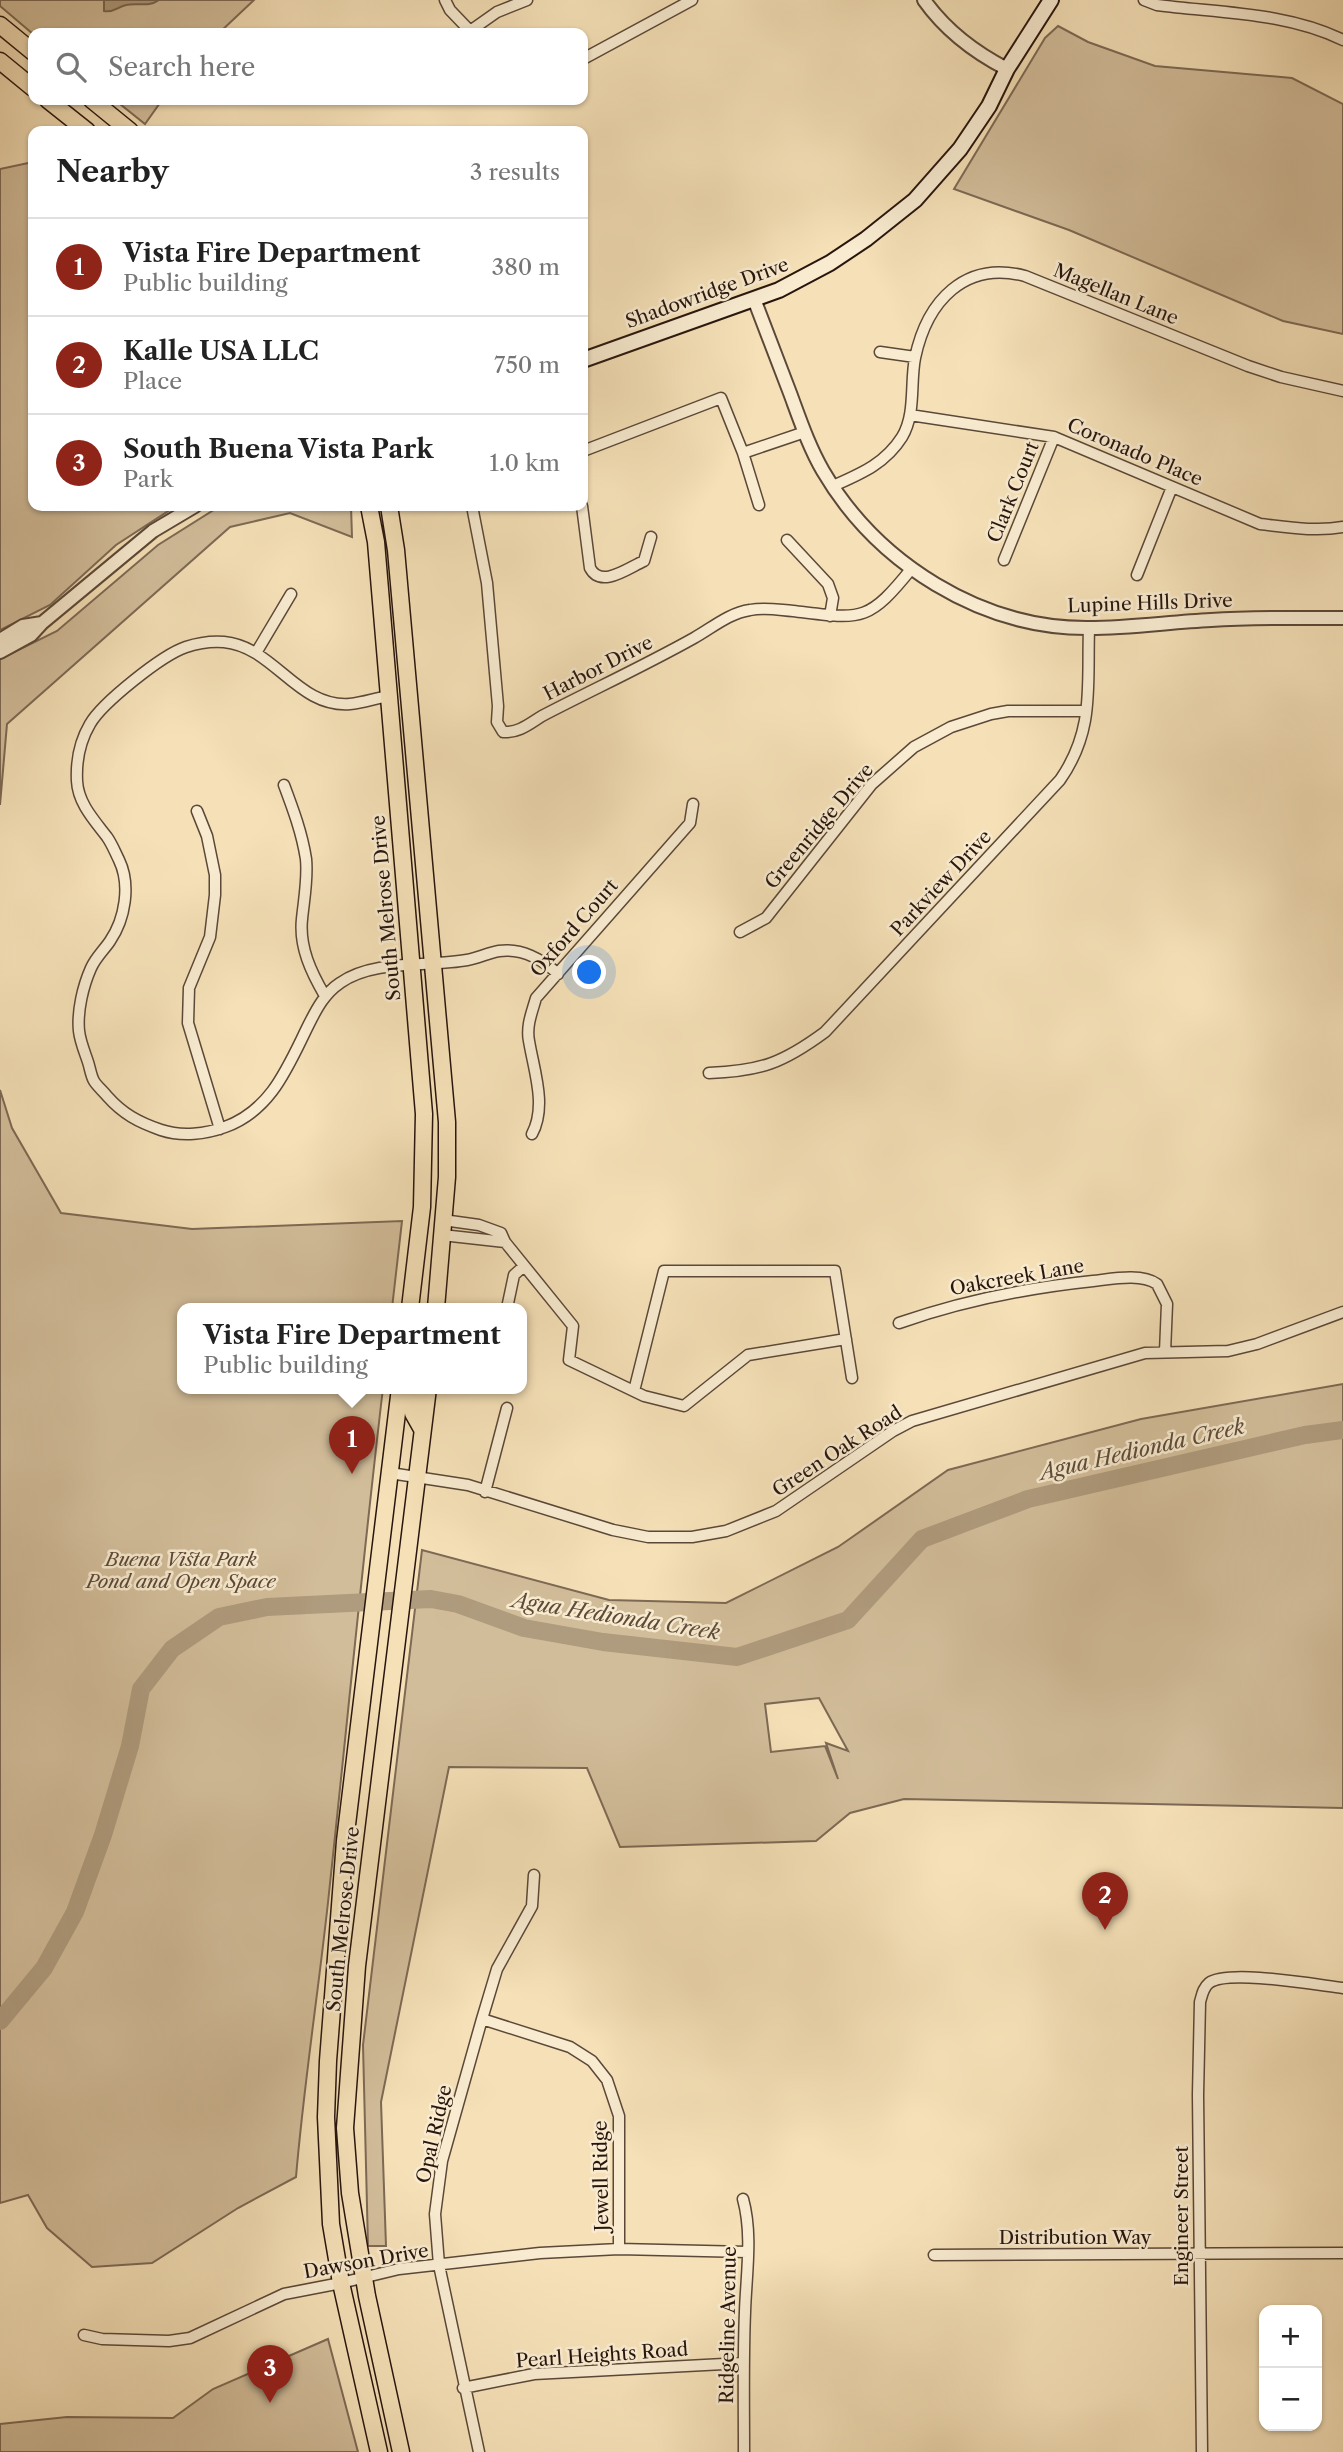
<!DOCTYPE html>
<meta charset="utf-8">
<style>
:root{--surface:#fff;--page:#f6f6f6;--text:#222;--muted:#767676;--line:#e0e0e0;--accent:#8f2418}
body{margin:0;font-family:"Libre Caslon Text",serif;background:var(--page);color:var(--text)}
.controls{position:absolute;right:21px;bottom:21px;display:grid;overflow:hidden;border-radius:14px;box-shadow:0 2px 5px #0004}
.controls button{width:63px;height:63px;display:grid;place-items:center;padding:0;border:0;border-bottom:2px solid var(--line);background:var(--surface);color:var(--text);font:35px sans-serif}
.you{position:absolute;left:590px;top:973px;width:24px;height:24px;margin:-18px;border:5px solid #fff;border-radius:50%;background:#1a73e8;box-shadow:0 0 0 10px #1a73e833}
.badge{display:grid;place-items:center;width:46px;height:46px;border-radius:50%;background:var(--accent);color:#fff;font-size:23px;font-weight:700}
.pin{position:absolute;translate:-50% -58px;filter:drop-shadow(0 2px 4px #0008)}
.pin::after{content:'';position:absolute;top:37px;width:24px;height:21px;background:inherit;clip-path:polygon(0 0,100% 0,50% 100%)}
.popup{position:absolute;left:177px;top:1303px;width:350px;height:91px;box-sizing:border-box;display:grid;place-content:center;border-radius:14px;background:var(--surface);filter:drop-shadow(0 2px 5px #0005);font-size:23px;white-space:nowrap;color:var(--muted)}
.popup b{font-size:26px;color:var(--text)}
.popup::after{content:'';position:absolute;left:50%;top:100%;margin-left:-14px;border:14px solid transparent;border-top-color:var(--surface)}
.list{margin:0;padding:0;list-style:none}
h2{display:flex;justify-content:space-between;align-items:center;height:91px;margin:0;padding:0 28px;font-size:30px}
h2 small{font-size:23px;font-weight:400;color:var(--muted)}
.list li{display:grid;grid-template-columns:46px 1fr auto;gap:21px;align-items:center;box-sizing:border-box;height:98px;padding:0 28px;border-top:2px solid var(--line)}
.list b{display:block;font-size:26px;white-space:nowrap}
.list p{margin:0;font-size:23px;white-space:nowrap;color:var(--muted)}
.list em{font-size:23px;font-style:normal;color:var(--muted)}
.icon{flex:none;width:38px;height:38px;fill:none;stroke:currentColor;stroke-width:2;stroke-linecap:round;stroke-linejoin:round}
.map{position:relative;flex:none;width:1343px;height:2452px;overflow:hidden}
.search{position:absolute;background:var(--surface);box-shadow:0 2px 5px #0004;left:28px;top:28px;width:560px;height:77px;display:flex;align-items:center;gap:18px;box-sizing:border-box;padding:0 24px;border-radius:14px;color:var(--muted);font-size:26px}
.panel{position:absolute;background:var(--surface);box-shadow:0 2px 5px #0004;left:28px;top:126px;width:560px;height:385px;border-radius:14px}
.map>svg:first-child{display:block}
.green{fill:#d2bd9a;stroke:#7d6954;stroke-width:2;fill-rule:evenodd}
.water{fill:#af9b7d;stroke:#796550;stroke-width:2}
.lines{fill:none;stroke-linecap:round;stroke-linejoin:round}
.river{stroke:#af9b7d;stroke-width:18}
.minor-casing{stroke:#5b4838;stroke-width:13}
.tertiary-casing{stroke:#5b4838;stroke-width:16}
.secondary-casing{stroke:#28150d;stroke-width:18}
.primary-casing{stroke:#28150d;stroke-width:19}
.minor{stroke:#f8ebd0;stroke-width:10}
.tertiary{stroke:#f8ebd0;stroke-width:12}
.secondary{stroke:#f8ebd0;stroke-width:14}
.primary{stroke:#f5e0b7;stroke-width:16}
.labels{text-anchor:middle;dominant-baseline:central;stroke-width:5;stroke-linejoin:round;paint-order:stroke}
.street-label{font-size:19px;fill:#28150d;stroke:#f8ebd0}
.park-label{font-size:19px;font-style:italic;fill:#5b4737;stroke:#f8ebd0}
.water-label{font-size:21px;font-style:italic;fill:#5e4b3a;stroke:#f8ebd0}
</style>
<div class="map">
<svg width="1343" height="2452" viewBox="0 0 1343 2452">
<rect width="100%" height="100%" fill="#f5e0b7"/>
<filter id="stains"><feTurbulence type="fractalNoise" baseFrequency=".00286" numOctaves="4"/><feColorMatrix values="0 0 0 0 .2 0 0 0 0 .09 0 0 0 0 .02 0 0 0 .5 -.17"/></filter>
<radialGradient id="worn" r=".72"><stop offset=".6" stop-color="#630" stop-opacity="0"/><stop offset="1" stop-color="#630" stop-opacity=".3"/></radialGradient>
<path class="green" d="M0 0H254L219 33 33 34 0 6Z
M1058 26 1088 42 1155 66 1292 78 1343 104V334L1283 321 1069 230 954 189 1045 38Z
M115 100H162L145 124Z
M33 162V506H176L116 545 50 605 0 630V169Z
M220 506H351L352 537 290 513 230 527 7 724 0 805V659L57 631 158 545Z
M0 1090 12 1128 61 1213 192 1229 402 1221 392 1308H182V1388H383C363 1557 347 1725 329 1893 319 1988 304 2082 296 2177L238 2208 152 2263 92 2267 47 2228 28 2195 0 2203Z
M1343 1384V1808L904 1799 850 1813 816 1841 620 1847 587 1768 449 1767 381 2102 386 2246H368L363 2045 422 1550 609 1600 726 1603 838 1547 948 1470 1141 1419ZM819 1698 848 1751 826 1743 838 1779 825 1746 771 1752 765 1704Z
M328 2339 358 2452H0V2424L67 2417 173 2418 213 2389Z"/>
<path class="water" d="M104 0H159C148 8 138 2 126 5 117 7 114 13 104 11Z"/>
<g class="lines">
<path class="river" d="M0 2021 44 1968 75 1912 103 1835 130 1746 141 1689 172 1649 219 1617 267 1607 431 1599 458 1604 524 1628 603 1642 737 1657 848 1620 922 1539 1028 1499 1305 1435 1343 1430"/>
<defs>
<path id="minor" d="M445 0 450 10 472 33
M1144 0 1157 5C1218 13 1286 12 1343 40
M470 31 497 12 527 0
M583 59 692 0
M880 352 915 357
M910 415 1054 437 1260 524C1287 527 1316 532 1343 527
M583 451 721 398 743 453 759 505
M743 453 805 432
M833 486C860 474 885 464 902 437 916 414 910 383 915 358 927 301 965 260 1025 276L1248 366 1281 377 1343 391
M472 506 487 583 498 706 497 722 503 732C519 733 529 724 542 716 592 690 644 666 694 638 712 628 729 613 750 610 765 607 779 610 793 611 861 619 867 624 912 568
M582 506 590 568C601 589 628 568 644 561L651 537
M787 540 828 584 833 598 830 616
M1004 560 1054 437
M1137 575 1172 487
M256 653 291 594
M389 696C376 698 363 703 350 704 297 708 275 647 224 642 212 641 198 643 186 647 162 655 102 703 90 724 80 741 76 761 77 781 78 803 94 820 107 837 112 844 115 852 119 860 131 885 125 919 110 941 104 950 96 957 91 968 83 986 77 1011 79 1031 80 1041 85 1053 88 1062 90 1068 91 1076 94 1081 97 1086 103 1091 107 1096 123 1114 138 1122 161 1130 182 1137 206 1134 225 1127 272 1110 288 1066 309 1024 317 1008 325 993 340 983 373 959 429 967 467 960 478 958 488 953 499 951 521 948 542 959 558 974
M284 785C293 809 302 833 306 859 308 879 304 899 302 919 299 947 311 972 325 996
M197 811 207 836 215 875V895L210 937 189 988 188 1023 220 1129
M740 932 766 918 872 784 914 747 951 727 991 714 1008 711H1086
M709 1073C761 1071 783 1063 825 1032L1060 780C1095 730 1087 686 1089 628
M532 1134C547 1106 534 1071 529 1041 526 1026 532 1012 536 998L690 823 693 804
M443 1220 479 1225 501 1233 505 1242 573 1326 569 1360 644 1396 684 1406 748 1355 846 1339
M442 1235 505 1242
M507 1308 514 1275 524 1266
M899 1323C962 1301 1026 1288 1093 1281 1112 1279 1141 1273 1157 1284L1167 1304 1165 1352
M634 1391 664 1271H835L852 1378
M390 1473 468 1485 613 1530 648 1537H692L726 1531 776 1511 893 1431 912 1421 1145 1353 1228 1351 1257 1344 1343 1312
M485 1492 507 1408
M482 2019 570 2047 592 2061 607 2080 619 2116V2249
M743 2199C753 2235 746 2276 745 2312 743 2359 744 2405 744 2452
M934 2255 1343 2253
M84 2335 102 2339 169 2341 190 2338 284 2294 341 2283 399 2269 540 2253 619 2249 747 2252
M463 2388 534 2374 743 2363
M479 2452 439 2265 435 2214 442 2161 482 2019 497 1969 532 1906 534 1875
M1202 2452 1198 2095 1200 2002C1202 1995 1203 1988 1209 1983 1228 1969 1317 1985 1343 1988"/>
<path id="tertiary" d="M924 0C946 31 974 52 1007 69
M754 299C766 331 778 362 790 393 800 420 809 447 823 471 877 563 981 629 1089 628 1130 628 1170 622 1211 620 1255 617 1299 618 1343 618
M0 640 23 626 42 623
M0 652 31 635 42 623 153 531 195 506"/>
<path id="secondary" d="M583 360 779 290 830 263 866 239 915 200 960 149 989 106 1007 69 1051 0"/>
<path id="primary" d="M0 25 33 52
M0 61 33 88
M48 100 87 131
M92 100 130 131
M369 506 376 542 424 1114 422 1207 410 1308
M389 506 396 550 447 1122V1177L436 1308
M414 1388 413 1413 422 1429
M379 2452 341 2283 331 2224 326 2117 328 2061 345 1841 400 1388
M401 2452 367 2296 350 2193 345 2128 357 1966 428 1388"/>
</defs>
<use href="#minor" class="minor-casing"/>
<use href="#tertiary" class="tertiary-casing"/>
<use href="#secondary" class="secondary-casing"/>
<use href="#primary" class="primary-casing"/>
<use href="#minor" class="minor"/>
<use href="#tertiary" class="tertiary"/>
<use href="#secondary" class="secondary"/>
<use href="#primary" class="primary"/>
</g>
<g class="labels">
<g class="street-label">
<text transform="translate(707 293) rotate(-20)">Shadowridge Drive</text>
<text transform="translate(1116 294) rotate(22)">Magellan Lane</text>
<text transform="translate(1135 452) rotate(23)">Coronado Place</text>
<text transform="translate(1013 492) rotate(-68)">Clark Court</text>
<text transform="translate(1150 603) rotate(-2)">Lupine Hills Drive</text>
<text transform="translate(598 668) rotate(-27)">Harbor Drive</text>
<text transform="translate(819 826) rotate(-50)">Greenridge Drive</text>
<text transform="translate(941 883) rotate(-47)">Parkview Drive</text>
<text transform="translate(386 908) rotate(-95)">South Melrose Drive</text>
<text transform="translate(574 928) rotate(-49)">Oxford Court</text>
<text transform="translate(1017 1277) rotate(-10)">Oakcreek Lane</text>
<text transform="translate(837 1451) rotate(-33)">Green Oak Road</text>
<text transform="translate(343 1919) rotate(-84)">South Melrose Drive</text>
<text transform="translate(434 2134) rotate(-77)">Opal Ridge</text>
<text transform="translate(601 2176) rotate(-91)">Jewell Ridge</text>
<text transform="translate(1181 2216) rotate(-90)">Engineer Street</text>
<text x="1075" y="2237">Distribution Way</text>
<text transform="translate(366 2261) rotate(-10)">Dawson Drive</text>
<text transform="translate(728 2325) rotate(-89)">Ridgeline Avenue</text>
<text transform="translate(602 2355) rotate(-4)">Pearl Heights Road</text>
</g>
<g class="park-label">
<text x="181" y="1559">Buena Vista Park<tspan x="181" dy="22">Pond and Open Space</tspan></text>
</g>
<g class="water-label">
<text transform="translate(1142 1449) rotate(-13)">Agua Hedionda Creek</text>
<text transform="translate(616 1616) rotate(9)">Agua Hedionda Creek</text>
</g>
</g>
<rect width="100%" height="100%" filter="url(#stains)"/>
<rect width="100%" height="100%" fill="url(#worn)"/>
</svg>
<div class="controls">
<button>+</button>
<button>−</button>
</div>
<div class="you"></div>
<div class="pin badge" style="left:352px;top:1474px">1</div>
<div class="popup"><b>Vista Fire Department</b>Public building</div>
<div class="pin badge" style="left:1105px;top:1930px">2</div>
<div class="pin badge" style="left:270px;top:2403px">3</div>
<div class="search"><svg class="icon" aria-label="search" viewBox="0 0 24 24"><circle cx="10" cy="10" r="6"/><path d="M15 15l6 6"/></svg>Search here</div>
<section class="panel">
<h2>Nearby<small>3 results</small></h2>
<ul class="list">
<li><span class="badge">1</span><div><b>Vista Fire Department</b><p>Public building</p></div><em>380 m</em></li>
<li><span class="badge">2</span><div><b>Kalle USA LLC</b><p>Place</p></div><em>750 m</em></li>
<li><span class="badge">3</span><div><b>South Buena Vista Park</b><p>Park</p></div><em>1.0 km</em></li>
</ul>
</section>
</div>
